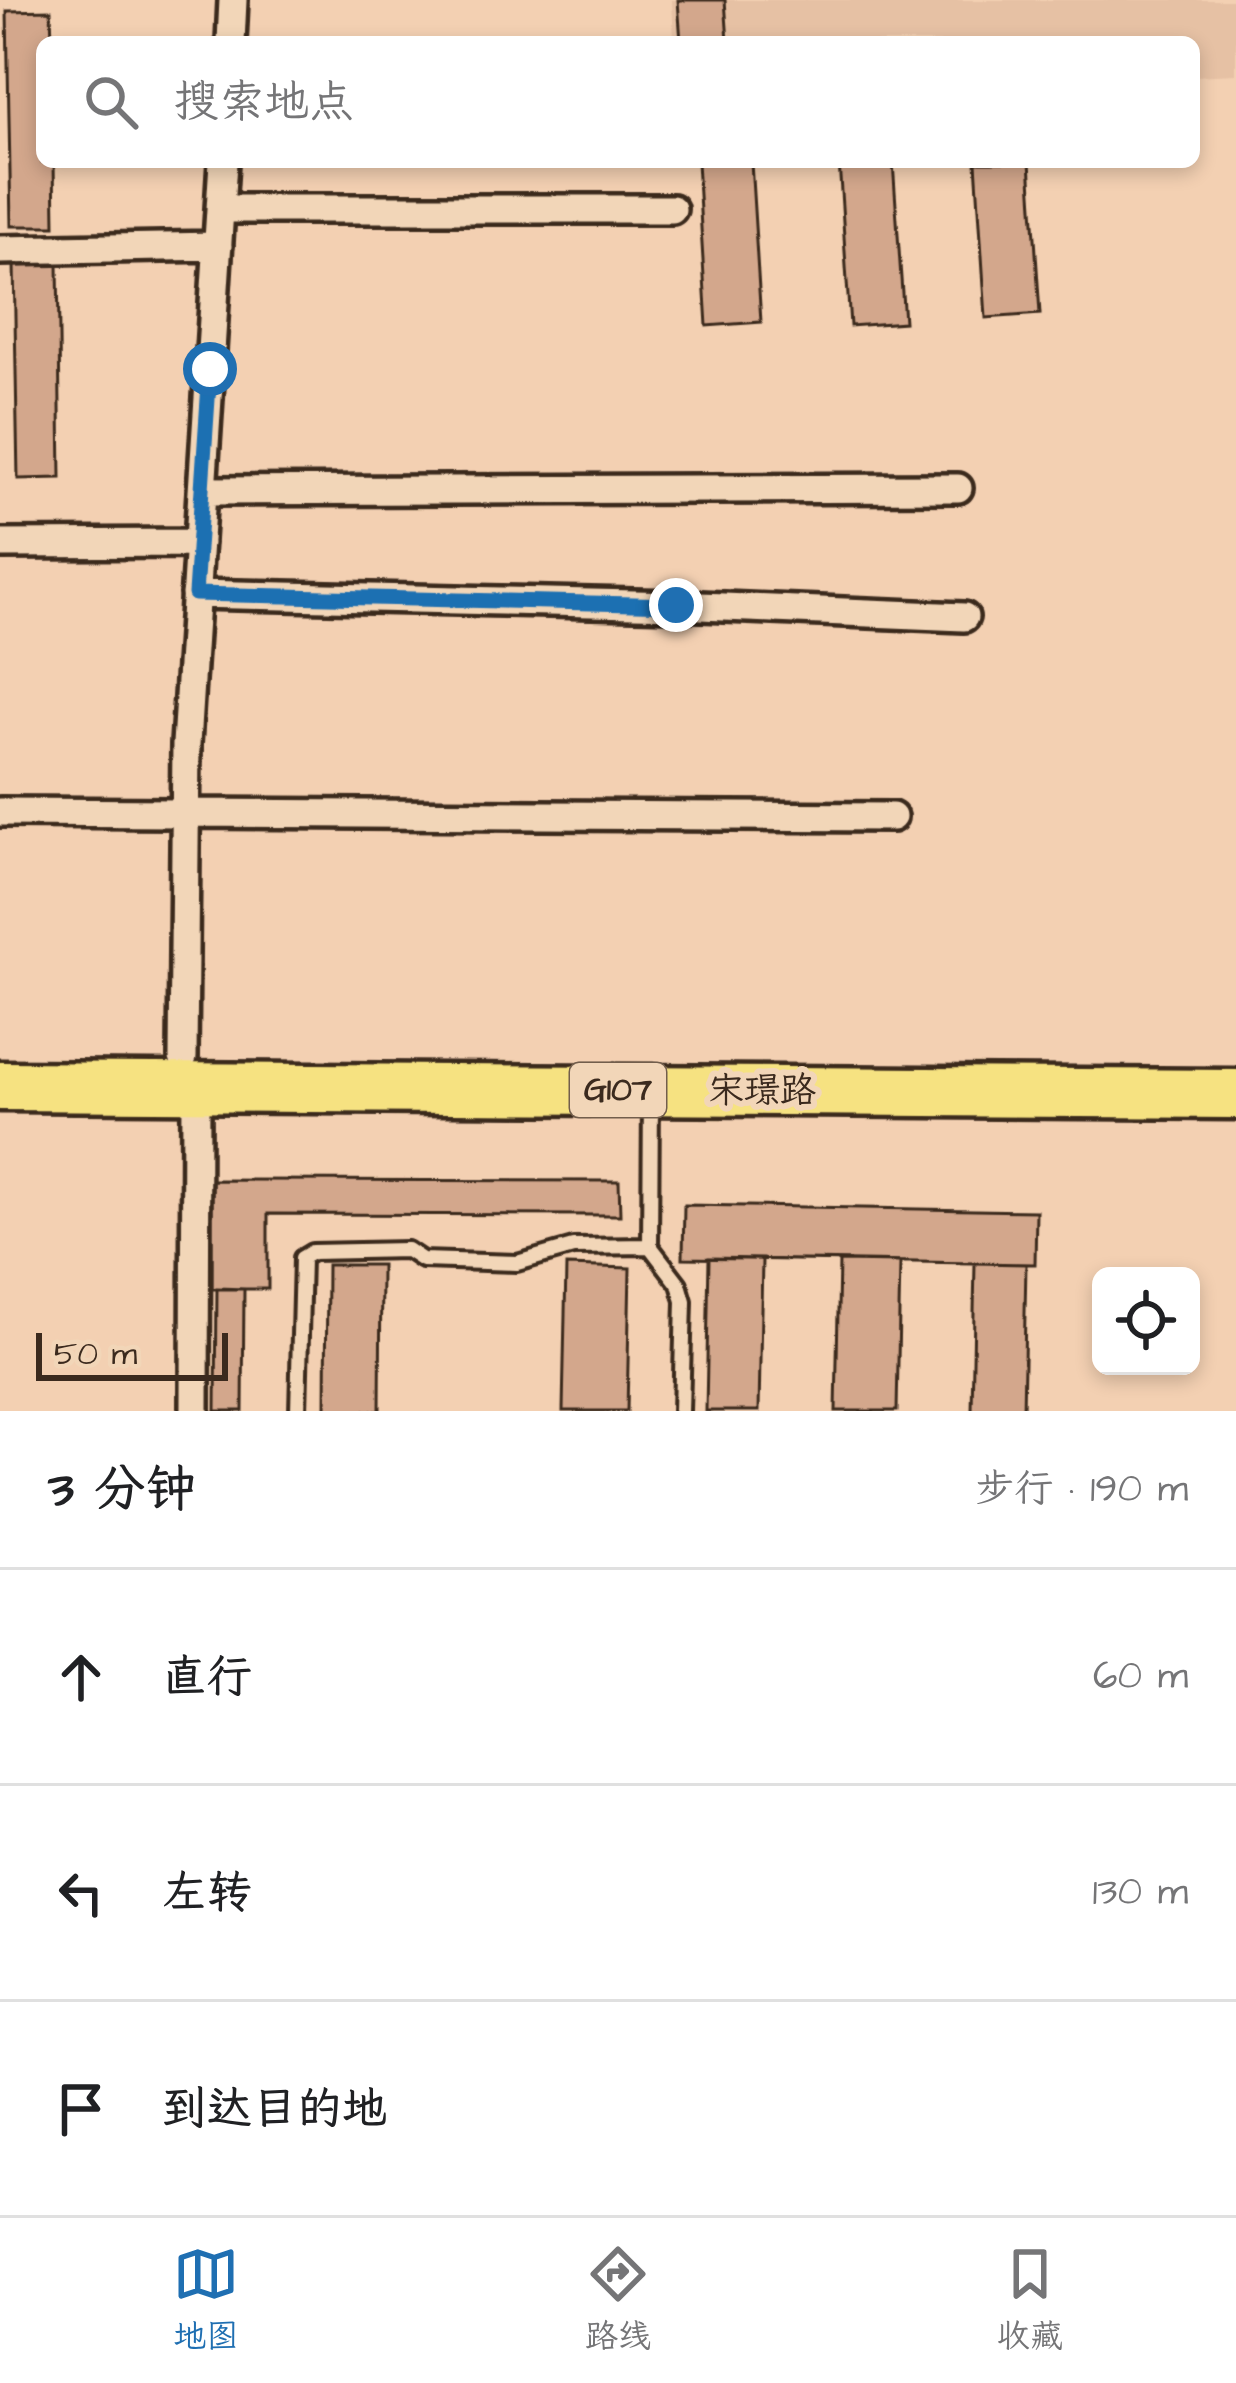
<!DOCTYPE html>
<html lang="zh">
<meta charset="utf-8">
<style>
:root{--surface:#fff;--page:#f6f6f6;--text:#202124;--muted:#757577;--line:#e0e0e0;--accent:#1f6fb2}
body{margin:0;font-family:"Architects Daughter","LXGW WenKai TC",sans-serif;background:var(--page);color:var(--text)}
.controls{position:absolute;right:36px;bottom:36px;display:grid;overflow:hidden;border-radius:18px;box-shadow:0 6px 18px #0003}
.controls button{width:108px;height:108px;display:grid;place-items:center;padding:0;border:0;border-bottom:3px solid var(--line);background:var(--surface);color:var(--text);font:60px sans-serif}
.scale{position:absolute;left:36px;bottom:30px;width:192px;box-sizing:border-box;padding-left:12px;border:6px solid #3b2a1e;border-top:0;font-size:33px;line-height:42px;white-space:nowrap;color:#3b2a1e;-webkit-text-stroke:9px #f2d6b8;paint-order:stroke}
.stop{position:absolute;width:36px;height:36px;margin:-27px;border:9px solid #1f6fb2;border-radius:50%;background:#fff}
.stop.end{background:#1f6fb2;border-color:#fff;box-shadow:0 3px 12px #0008}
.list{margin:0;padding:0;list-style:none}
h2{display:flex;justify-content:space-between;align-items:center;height:156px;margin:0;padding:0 48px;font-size:51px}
h2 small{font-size:39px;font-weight:400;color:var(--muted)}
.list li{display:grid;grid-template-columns:78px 1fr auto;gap:36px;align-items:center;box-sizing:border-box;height:216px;padding:0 48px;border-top:3px solid var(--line)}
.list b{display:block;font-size:45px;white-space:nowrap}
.list em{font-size:39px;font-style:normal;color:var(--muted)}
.icon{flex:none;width:66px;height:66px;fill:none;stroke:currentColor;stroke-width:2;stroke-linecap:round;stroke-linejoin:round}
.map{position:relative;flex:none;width:1236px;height:1411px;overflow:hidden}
.search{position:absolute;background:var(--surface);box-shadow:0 6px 18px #0003;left:36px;right:36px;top:36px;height:132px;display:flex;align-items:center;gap:30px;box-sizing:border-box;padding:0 42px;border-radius:18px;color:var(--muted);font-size:45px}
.sheet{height:804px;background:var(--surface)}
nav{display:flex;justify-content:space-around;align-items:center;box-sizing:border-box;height:168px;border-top:3px solid var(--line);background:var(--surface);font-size:33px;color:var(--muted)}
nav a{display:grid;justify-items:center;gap:6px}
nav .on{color:var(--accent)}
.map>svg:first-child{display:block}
.built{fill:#e6c1a4}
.building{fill:#d3a78c;stroke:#3b2a1e;stroke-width:3}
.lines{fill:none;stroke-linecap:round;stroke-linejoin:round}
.lane-casing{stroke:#3b2a1e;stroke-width:22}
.street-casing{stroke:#3b2a1e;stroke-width:36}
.highway-casing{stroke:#3b2a1e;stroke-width:57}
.lane{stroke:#f2d6b8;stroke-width:14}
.street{stroke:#f2d6b8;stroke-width:27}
.highway{stroke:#f6e281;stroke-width:48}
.route{stroke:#1f6fb2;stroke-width:15}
.labels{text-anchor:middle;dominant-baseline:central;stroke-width:12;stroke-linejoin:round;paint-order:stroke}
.shield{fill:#f2d6b8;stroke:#725e4c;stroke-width:3}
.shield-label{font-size:33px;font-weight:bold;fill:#3b2a1e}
.street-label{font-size:36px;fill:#3b2a1e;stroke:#f2d6b8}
</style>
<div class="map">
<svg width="1236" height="1411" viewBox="0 0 1236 1411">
<rect width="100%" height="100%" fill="#f3d0b2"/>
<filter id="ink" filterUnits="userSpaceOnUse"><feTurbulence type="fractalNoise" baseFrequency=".00833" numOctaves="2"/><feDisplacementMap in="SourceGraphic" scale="24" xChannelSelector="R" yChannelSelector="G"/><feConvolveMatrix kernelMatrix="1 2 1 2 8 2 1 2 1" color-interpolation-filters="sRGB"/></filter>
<g filter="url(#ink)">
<path class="built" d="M672 0H1236V74L1194 76V42H674Z"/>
<path class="building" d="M678 0H725L728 42H681Z
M51 10 52 42H42V162H54L55 226H11L7 11Z
M697 162H751L761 322 707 326Z
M839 162H893L904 322 850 326Z
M976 162H1030L1040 314 986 318Z
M14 263H58L61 478 18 479Z
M212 1180 619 1181 620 1215 268 1214V1289H212Z
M684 1205 1036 1211 1035 1264 683 1258Z
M709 1258 762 1259 759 1411H706Z
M839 1261 900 1262 897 1411H836Z
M975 1263 1026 1264 1023 1411H972Z
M327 1265H381L380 1411H326Z
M566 1266 630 1268 627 1411H563Z
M217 1288 244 1289 243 1411H216Z"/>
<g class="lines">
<defs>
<path id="lane" d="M651 1097 650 1246 679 1284 684 1301 681 1411
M298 1411 302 1258 312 1252 407 1250 422 1260 517 1263 573 1247 650 1246"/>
<path id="street" d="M231 42 233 0
M220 209H672
M0 250 218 246
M202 491 958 488
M0 544 199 543
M195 594 677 605 964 617
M0 812 892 817
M183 1057 186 744 223 162
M195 1411 196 1087"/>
<path id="highway" d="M0 1086 1236 1094"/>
</defs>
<use href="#lane" class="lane-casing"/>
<use href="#street" class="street-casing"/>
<use href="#highway" class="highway-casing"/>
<use href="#lane" class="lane"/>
<use href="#street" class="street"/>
<use href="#highway" class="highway"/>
</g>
</g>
<g class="lines" filter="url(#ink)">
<path class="route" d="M210 369 195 594 676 605"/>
</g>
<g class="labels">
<rect class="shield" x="570" y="1063" width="96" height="54" rx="9"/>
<g class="shield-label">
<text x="618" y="1090">G107</text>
</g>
<g class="street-label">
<text x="762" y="1091">宋璟路</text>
</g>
</g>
</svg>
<div class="controls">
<button><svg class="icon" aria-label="locate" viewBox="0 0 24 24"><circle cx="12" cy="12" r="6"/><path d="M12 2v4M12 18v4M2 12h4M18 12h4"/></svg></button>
</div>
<div class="scale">50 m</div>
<div class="stop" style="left:210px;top:369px"></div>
<div class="stop end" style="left:676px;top:605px"></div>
<div class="search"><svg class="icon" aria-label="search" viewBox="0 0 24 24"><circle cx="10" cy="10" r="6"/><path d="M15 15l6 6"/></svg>搜索地点</div>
</div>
<section class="sheet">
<h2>3 分钟<small>步行 · 190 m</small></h2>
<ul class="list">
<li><svg class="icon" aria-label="ahead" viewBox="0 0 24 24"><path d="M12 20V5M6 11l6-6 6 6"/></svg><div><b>直行</b></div><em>60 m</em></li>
<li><svg class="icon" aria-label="left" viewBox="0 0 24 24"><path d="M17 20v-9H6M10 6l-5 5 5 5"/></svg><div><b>左转</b></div><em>130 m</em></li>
<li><svg class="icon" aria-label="arrive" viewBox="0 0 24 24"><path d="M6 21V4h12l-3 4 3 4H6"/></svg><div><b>到达目的地</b></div></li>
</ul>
</section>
<nav>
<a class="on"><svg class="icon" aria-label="map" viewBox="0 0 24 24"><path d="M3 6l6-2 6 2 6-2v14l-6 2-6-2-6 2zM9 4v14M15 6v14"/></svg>地图</a>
<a><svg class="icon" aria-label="directions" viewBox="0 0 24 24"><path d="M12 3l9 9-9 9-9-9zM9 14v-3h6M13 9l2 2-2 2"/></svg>路线</a>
<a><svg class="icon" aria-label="saved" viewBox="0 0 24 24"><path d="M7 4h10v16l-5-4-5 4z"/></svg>收藏</a>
</nav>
